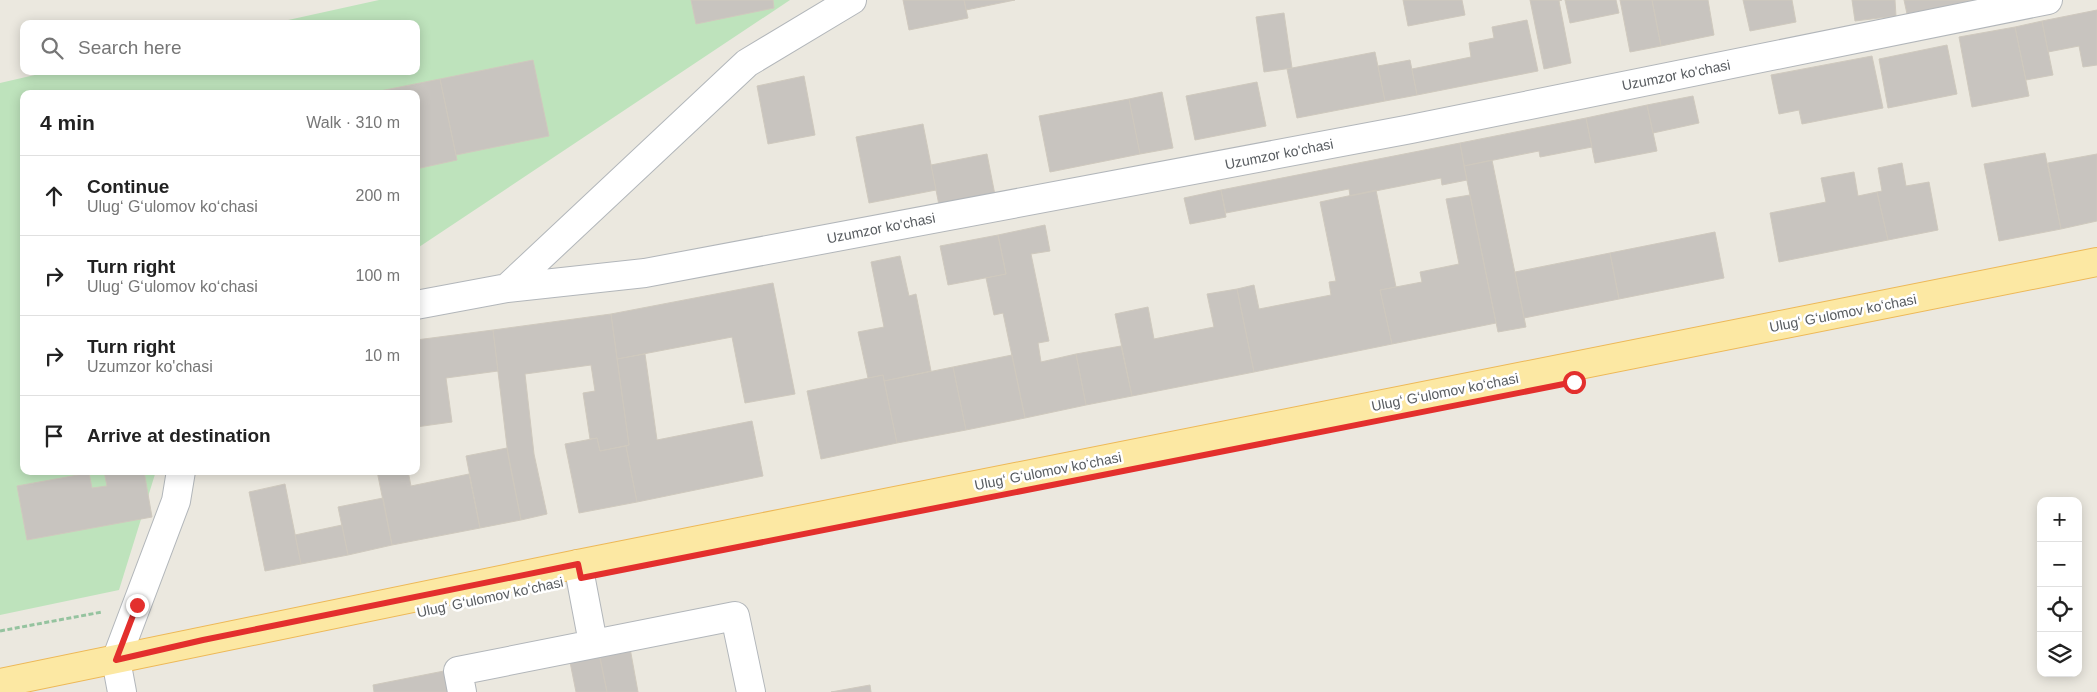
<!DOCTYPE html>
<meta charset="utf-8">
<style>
:root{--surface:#fff;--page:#f6f6f6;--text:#222;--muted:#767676;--line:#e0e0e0}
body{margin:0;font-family:Arial,sans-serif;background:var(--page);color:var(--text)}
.controls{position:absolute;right:15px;bottom:15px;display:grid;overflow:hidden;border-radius:10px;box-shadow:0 2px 12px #0003}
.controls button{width:45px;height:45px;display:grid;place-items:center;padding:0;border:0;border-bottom:1px solid var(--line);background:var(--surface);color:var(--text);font:25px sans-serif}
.stop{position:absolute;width:15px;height:15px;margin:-11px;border:4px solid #e32f2d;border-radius:50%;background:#fff}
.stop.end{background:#e32f2d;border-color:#fff;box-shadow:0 1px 5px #0008}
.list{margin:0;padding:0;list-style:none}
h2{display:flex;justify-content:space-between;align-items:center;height:65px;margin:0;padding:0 20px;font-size:21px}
h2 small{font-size:16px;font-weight:400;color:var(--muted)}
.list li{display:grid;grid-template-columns:32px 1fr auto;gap:15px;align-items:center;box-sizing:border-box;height:80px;padding:0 20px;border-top:1px solid var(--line)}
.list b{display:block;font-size:19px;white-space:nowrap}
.list p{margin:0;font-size:16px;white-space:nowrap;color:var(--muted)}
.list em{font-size:16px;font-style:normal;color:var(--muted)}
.icon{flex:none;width:28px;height:28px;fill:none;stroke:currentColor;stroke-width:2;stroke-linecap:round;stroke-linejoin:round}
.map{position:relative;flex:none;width:2097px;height:692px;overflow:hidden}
.search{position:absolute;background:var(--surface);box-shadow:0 2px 12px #0003;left:20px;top:20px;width:400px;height:55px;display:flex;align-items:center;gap:12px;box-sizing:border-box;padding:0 18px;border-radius:10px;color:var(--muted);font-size:19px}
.panel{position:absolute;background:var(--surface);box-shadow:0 2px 12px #0003;left:20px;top:90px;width:400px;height:385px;border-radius:10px}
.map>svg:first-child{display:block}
.green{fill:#bee3bc}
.building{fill:#c8c4bf;stroke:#cfc9be}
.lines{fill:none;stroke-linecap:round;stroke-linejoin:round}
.minor-casing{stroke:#b2b6ba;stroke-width:30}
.major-casing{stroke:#edb857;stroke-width:30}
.path{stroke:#95c39f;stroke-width:3;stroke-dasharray:5 2.5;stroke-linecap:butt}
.minor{stroke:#fff;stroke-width:28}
.major{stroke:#fce8a3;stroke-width:28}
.route{stroke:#e32f2d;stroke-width:6}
.labels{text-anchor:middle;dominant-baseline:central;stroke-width:5;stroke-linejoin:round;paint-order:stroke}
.street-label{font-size:14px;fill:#585c60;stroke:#fff}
</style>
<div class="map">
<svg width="2097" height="692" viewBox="0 0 2097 692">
<rect width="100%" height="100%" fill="#ebe8df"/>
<path class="green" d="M379 0H790L416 249V94H24V471H156L119 590 0 615V83L52 71H416V24H270Z"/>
<path class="building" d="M691 0H773L774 8 696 24Z
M903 0H964L968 18 909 30Z
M964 0H1015L966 10Z
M1403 0H1462L1465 15 1408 26Z
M1530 0H1562L1559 1 1571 63 1544 69Z
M1565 0H1616L1619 13 1570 23Z
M1620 0H1652L1661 46 1630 52Z
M1652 0H1708L1714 35 1661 46Z
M1743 0H1792L1796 22 1750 31Z
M1852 0H1895L1896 16 1855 21Z
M1904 0H1980L1907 14Z
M2097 10V65L2083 67 2079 46 2048 52 2042 21Z
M1284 13 1292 68 1264 72 1256 17Z
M1527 20 1538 71 1417 95 1412 69 1471 57 1469 43 1494 38 1492 27Z
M2042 21 2053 75 2026 80 2015 27Z
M2015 27 2029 96 1972 107 1959 37Z
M1947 45 1957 94 1888 108 1879 59Z
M1375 52 1385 101 1297 118 1287 69Z
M1872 56 1883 108 1802 124 1799 110 1779 114 1771 75Z
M533 60 549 136 456 155 440 79Z
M1410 60 1417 95 1385 101 1378 66Z
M804 76 815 135 768 144 757 86Z
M440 79 457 160 416 169V94H375V92Z
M1257 82 1266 126 1195 140 1186 96Z
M1162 92 1173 148 1140 154 1129 99Z
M1693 96 1699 123 1653 133 1647 105Z
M1129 99 1140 154 1050 172 1039 116Z
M1647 105 1657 151 1595 163 1586 118Z
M1586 118 1592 147 1540 157 1539 151 1464 166 1460 143Z
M923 124 936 190 869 203 856 137Z
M1460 143 1467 180 1442 185 1441 178 1350 196 1349 189 1226 213 1221 190Z
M2045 153 2061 229 1999 241 1984 164Z
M987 154 995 195 939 205 931 165Z
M2097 154V221L2061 229 2048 163Z
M1492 160 1526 327 1498 332 1464 166Z
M1902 163 1906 186 1929 182 1938 230 1888 240 1877 192 1882 191 1878 168Z
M1854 172 1858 196 1877 192 1888 240 1779 262 1770 213 1826 202 1821 178Z
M1221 190 1226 217 1190 224 1184 198Z
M1376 190 1396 287 1380 290 1392 344 1254 372 1237 289 1254 285 1259 309 1331 295 1329 282 1336 281 1320 202Z
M1470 195 1496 323 1392 344 1380 290 1422 282 1420 272 1459 264 1446 199Z
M1045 225 1050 251 1031 254 1049 341 1038 343 1041 362 1076 354 1086 405 1025 418 1003 313 994 315 986 278 1006 274 998 235Z
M1715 232 1724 278 1619 299 1610 253Z
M998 235 1006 274 948 285 940 246Z
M1610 253 1619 299 1524 318 1515 272Z
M900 256 909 296 916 294 931 371 884 381 883 375 868 378 858 332 884 327 871 262Z
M773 283 795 394 745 403 732 337 617 359 611 314Z
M1237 289 1254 372 1132 396 1115 314 1148 307 1154 339 1214 327 1207 294Z
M611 314 629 445 600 451 597 438 590 439 583 393 595 391 591 365 525 374 534 454 547 514 521 520 508 455 493 330Z
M493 330 498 371 446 378 452 422 416 427V340Z
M1121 346 1132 396 1086 405 1076 354Z
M645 354 657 440 752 421 763 476 637 502 626 446 629 445 617 359Z
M1012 355 1025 418 966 430 953 367Z
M953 367 966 430 897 443 884 381Z
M883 375 897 443 821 459 807 391Z
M597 438 600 451 626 446 637 502 579 513 565 444Z
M507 448 521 520 480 528 466 456Z
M104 471H144L152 517 27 540 17 486 89 473 92 488 107 486Z
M377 471H408L411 486 469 474 480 528 392 545Z
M285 484 301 564 265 571 249 492Z
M383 498 392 545 348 555 338 507Z
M342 525 348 555 301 564 295 535Z
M630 648 638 692H607L599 654Z
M600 657 607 692H576L570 662Z
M444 671 448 692H374L373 685Z
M870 685 871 692H831Z"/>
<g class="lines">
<defs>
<path id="minor" d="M507 288 747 63 852 0
M416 305 507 288 645 273 1411 129 2048 0
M578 564 593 643
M122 692 116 660 176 501 181 471
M462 692 458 671 735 616 751 692"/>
<path id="major" d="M0 683 578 564 2097 262"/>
</defs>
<use href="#minor" class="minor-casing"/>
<use href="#major" class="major-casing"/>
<path class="path" d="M0 631 102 612"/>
<use href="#minor" class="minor"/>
<use href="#major" class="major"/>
</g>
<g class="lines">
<path class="route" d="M137 605 116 660 203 640 578 564 581 578 1574 382"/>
</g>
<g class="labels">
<g class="street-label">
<text transform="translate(1676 75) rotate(-11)">Uzumzor ko'chasi</text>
<text transform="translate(1279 154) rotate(-11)">Uzumzor ko'chasi</text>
<text transform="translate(881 228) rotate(-11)">Uzumzor ko'chasi</text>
<text transform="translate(1843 313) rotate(-11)">Ulugʻ Gʻulomov koʻchasi</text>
<text transform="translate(1445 392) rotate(-11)">Ulugʻ Gʻulomov koʻchasi</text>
<text transform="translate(1048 471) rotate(-11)">Ulugʻ Gʻulomov koʻchasi</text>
<text transform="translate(490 597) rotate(-12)">Ulugʻ Gʻulomov koʻchasi</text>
</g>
</g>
</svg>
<div class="controls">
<button>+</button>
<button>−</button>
<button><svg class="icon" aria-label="locate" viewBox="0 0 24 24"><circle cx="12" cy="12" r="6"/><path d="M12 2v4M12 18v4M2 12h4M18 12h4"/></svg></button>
<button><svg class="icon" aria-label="layers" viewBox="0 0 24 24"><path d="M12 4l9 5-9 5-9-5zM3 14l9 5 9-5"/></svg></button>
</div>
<div class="stop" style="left:1574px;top:382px"></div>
<div class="stop end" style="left:137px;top:605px"></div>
<div class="search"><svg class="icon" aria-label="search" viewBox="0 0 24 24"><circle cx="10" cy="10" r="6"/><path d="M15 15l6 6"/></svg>Search here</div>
<section class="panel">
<h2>4 min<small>Walk · 310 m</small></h2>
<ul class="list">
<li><svg class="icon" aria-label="ahead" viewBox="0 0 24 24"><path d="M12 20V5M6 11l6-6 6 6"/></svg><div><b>Continue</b><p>Ulugʻ Gʻulomov koʻchasi</p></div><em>200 m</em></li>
<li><svg class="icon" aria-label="right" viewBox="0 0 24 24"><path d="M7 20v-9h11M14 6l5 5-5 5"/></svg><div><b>Turn right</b><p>Ulugʻ Gʻulomov koʻchasi</p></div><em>100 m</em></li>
<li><svg class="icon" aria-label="right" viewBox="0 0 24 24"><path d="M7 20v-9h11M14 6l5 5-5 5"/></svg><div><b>Turn right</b><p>Uzumzor ko'chasi</p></div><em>10 m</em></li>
<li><svg class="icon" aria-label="arrive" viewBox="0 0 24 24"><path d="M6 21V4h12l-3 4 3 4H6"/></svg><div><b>Arrive at destination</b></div></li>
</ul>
</section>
</div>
